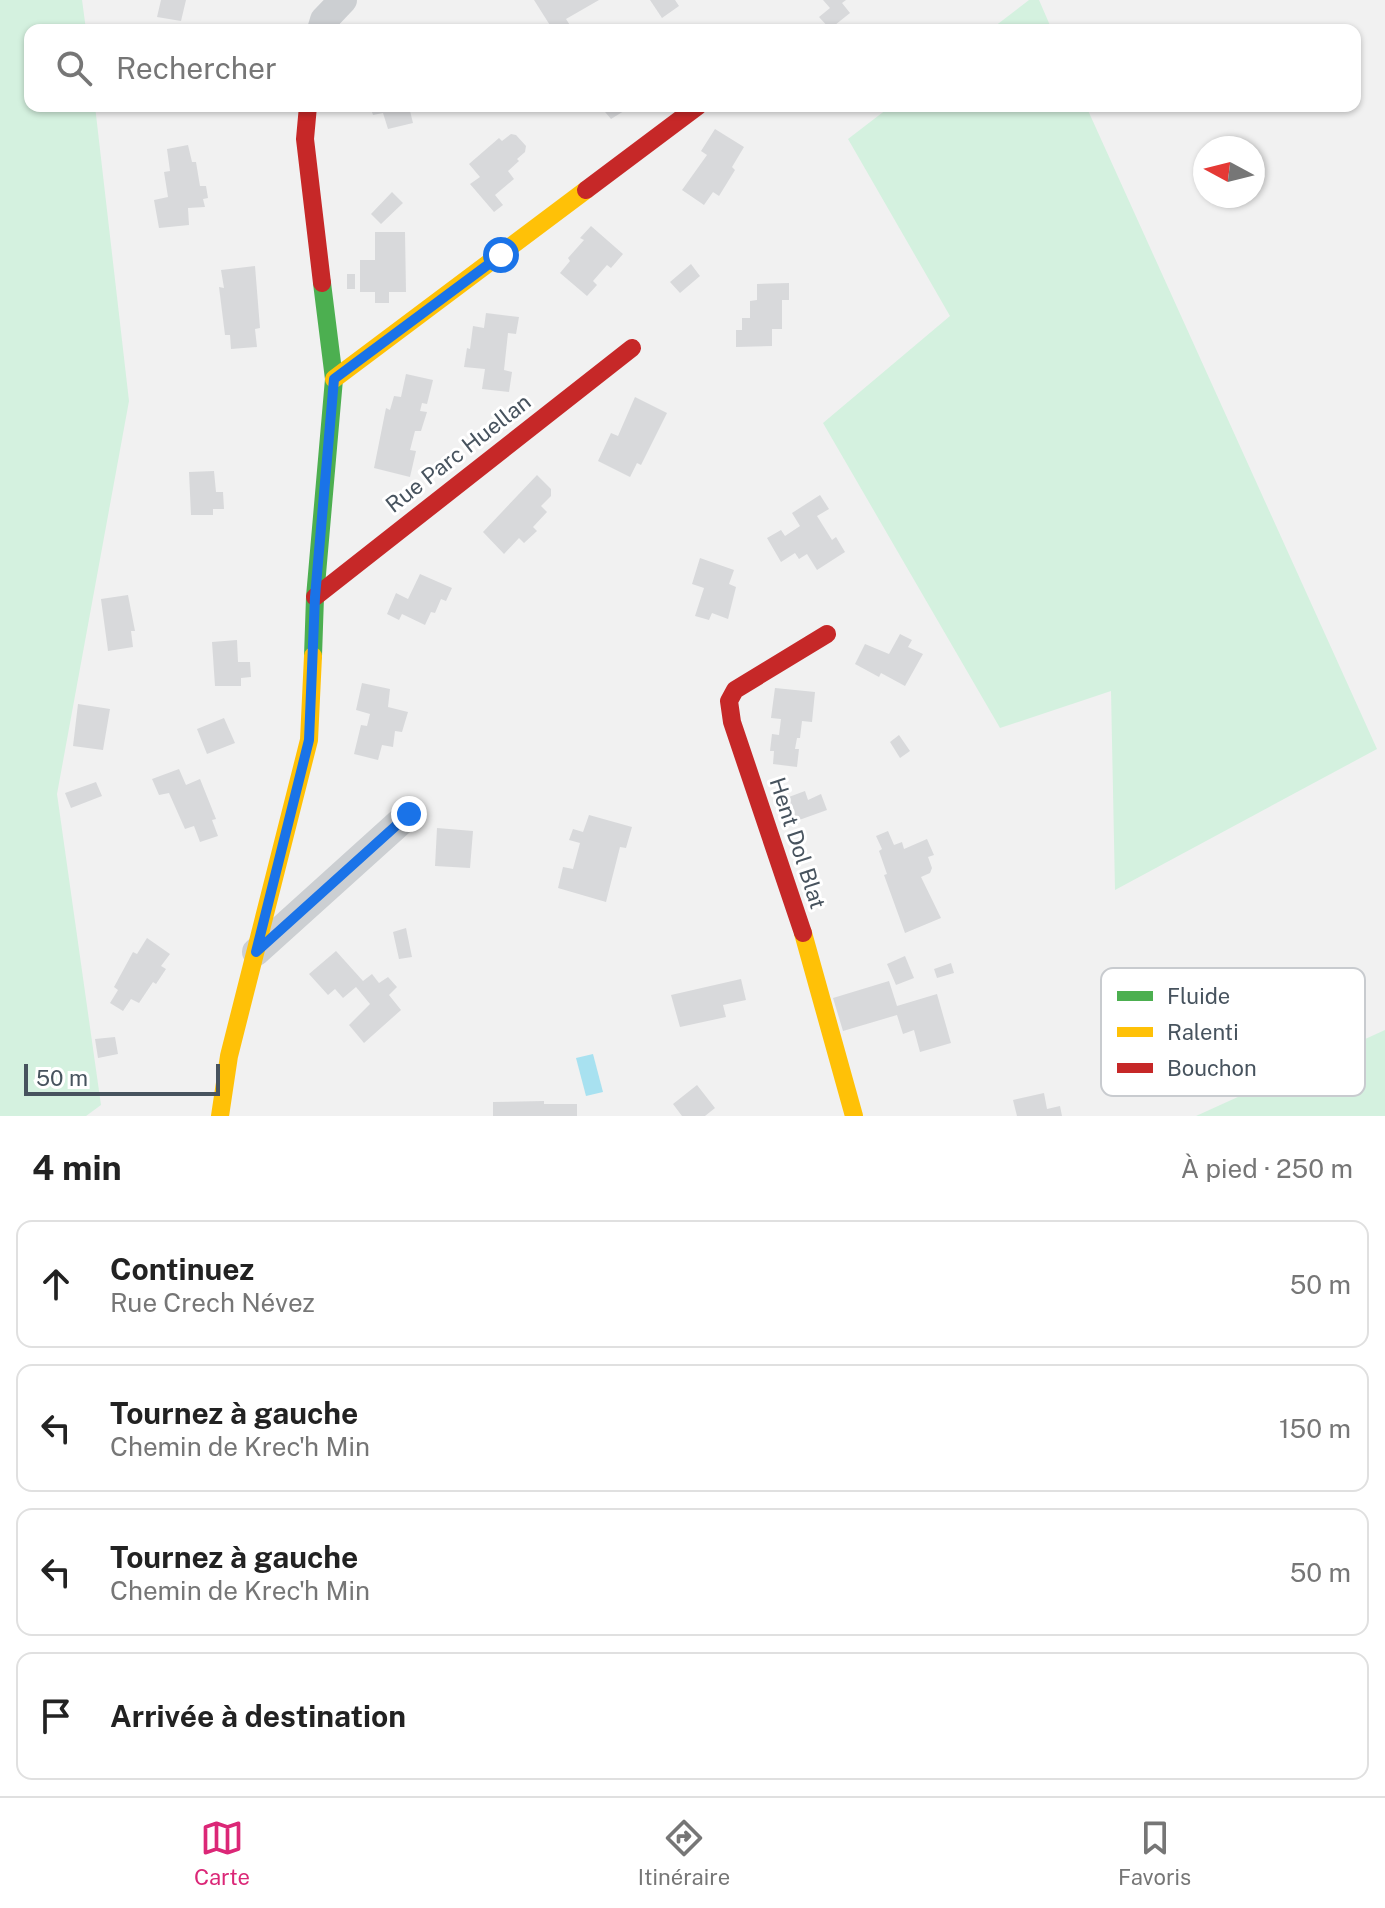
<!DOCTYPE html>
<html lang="fr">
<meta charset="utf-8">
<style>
:root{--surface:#fff;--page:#f2f2f2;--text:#222;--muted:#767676;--line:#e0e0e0;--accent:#db2777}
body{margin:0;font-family:"Public Sans",sans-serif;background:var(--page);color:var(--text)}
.compass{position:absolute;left:1193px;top:136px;width:72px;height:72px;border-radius:50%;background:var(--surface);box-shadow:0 2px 6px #0004;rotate:277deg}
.scale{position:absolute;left:24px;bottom:20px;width:196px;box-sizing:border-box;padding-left:8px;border:4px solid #47535e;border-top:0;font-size:22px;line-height:28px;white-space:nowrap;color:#47535e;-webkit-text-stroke:6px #fff;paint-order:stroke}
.stop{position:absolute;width:24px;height:24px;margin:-18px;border:6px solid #1a73e8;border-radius:50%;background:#fff}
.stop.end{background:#1a73e8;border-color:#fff;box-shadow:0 2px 8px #0008}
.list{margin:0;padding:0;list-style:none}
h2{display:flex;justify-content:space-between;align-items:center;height:104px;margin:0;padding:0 32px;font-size:34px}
h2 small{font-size:26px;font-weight:400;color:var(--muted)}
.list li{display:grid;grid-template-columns:52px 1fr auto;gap:24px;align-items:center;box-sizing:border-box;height:128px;margin:0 16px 16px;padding:0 16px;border:2px solid var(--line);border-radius:16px}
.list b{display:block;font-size:30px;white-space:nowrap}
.list p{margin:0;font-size:26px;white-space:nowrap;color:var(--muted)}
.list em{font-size:26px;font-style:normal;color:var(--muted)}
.icon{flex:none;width:44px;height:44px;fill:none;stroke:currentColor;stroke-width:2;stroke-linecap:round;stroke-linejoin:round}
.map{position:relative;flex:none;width:1385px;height:1116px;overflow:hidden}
.search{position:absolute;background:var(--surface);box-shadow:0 2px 6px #0004;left:24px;right:24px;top:24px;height:88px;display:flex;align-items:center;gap:20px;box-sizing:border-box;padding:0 28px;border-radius:16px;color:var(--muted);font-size:30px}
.sheet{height:680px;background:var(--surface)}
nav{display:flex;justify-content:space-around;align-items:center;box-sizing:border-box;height:112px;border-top:2px solid var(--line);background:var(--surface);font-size:22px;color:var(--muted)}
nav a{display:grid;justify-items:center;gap:4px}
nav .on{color:var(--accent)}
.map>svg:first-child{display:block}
.green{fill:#d4f1df}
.water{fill:#a8e1f0}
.building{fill:#d8d9db}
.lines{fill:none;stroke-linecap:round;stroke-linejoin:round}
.street{stroke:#cccfd2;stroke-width:28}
.fast{stroke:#4caf50;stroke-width:18}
.slow{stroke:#ffc107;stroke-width:18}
.jam{stroke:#c62828;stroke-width:18}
.route{stroke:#1a73e8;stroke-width:10}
.labels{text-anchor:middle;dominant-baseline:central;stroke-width:6;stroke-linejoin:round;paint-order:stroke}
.street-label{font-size:22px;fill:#47535e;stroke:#fff}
.key{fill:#fff;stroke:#c8cbcf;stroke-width:2}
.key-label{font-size:22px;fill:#47535e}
</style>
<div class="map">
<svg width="1385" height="1116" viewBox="0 0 1385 1116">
<rect width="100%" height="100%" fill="#f1f1f1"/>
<path class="green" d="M0 0H82L86 30H30V106H95L129 401 57 794 101 1105 86 1116H0Z
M1029 0H1039L1052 30H990Z
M891 106H1086L1377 749 1115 890 1111 691 1000 728 823 423 950 316 848 139Z
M1385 1030V1116H1196Z"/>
<path class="water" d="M593 1054 603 1092 586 1096 576 1058Z"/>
<path class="building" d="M161 0H186L181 21 157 17Z
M534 0H599L566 19 573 30H553Z
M650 0H675L679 6 662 18Z
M823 0H846L842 3 850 13 830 29 819 17 830 8Z
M370 106 409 107 413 123 388 129 383 113 373 115Z
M600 106H632L611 119Z
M715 129 744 147 732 167 735 170 719 196 713 192 704 205 682 190 707 155 701 151Z
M511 134 516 135 526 146 525 152 517 159 519 161 508 171 514 179 495 195 503 205 494 212 470 184 480 177 469 164 499 138 502 141Z
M188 145 192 162H196L200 186H206L208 198 203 199 205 207 188 208 189 225 159 228 154 200 168 197 164 172 170 171 167 149Z
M392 192 403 203 381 224 371 214Z
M591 226 623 254 611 268 607 265 593 281 597 285 587 296 560 273 570 261 568 258 584 240 580 238Z
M375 232H405L406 292H389V303H375V292H360V260H375Z
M691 264 700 276 680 293 670 282Z
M255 266 260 328 255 329 257 347 231 349 230 335H225L219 287 224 288 221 270Z
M347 274H355V289H347Z
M789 283V300H782V329H772V346L736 347V330H742V318H750V301L757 300V284Z
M486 313 519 317 516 334 508 333 504 370 512 372 509 392 482 389 485 369 464 367 467 348 470 349 473 326 484 328Z
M406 374 433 380 427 404 422 403 420 411 427 412 421 431H415L410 450 416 451 410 477 374 468 386 408 390 410 394 396 401 397Z
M635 397 667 413 641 465 637 463 630 477 598 461 611 433 618 436Z
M214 471 216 492H223L224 509H213V515H191L189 472Z
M537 475 551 489V496L541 506 547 512 533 527 537 531 524 543 519 538 504 554 483 532Z
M820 495 829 509 817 516 832 540 836 537 845 552 817 570 807 554 799 559 795 553 781 562 767 538 781 530 785 536 800 526 792 513Z
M700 558 734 570 729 584 736 587 728 619 712 613 709 620 695 616 704 588 692 584Z
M420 574 452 588 446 601 441 599 435 613 431 612 425 625 402 614 399 620 387 614 396 593 408 599Z
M128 595 135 631H131L133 647 108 651 101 599Z
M900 634 912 640 908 647 923 654 905 686 881 673 879 677 855 664 865 644 889 654Z
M237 640 238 662H250L251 677 241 678V686H215L212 642Z
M362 683 390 689 388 707 408 712 402 732 395 731 393 747 382 745 378 760 354 754 361 725 367 726 370 714 356 710Z
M775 688 815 692 812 722 802 721 800 738H797L795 749H799L797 767 773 764 774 751H770L772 734 779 735 781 719 771 718Z
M78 704 110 709 103 750 73 746Z
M224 718 235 743 207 754 197 729Z
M899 735 910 751 900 758 890 742Z
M179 769 186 785 200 779 216 819 212 820 218 836 200 842 194 826 185 829 169 793 159 795 152 779Z
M96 782 102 796 71 808 65 793Z
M805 791 808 800 821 794 827 810 788 824 778 801Z
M589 815 632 827 626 848 620 847 606 902 558 888 563 867 573 869 580 843 569 840 573 829 583 832Z
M437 828 473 831 470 868 435 866Z
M888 831 894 845 902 842 904 849 927 839 934 855 928 857 932 868 930 873 921 877 941 918 905 933 884 875 887 874 879 851 882 849 876 836Z
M406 928 412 957 399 959 393 932Z
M147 938 170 954 161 966 166 969 156 984 153 982 139 1003 131 999 123 1011 110 1003 118 990 114 987 133 952 137 954Z
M336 951 363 981 372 974 379 983 388 977 397 987 389 995 401 1010 364 1043 349 1025 370 1004 356 987 343 998 335 989 328 995 309 974Z
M905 956 914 978 896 985 887 964Z
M951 963 954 973 937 978 934 969Z
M741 979 746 1000 723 1005 726 1017 680 1027 671 995Z
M889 981 897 1006 937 994 951 1043 920 1052 914 1030 903 1034 897 1015 843 1031 833 998Z
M115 1037 118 1054 98 1058 95 1039Z
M697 1085 715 1108 705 1116H682L673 1104Z
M1044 1093 1047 1109 1060 1106 1062 1116H1017L1013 1100Z
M544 1101V1104H577V1116H493V1102Z"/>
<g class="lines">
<path class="street" d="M321 30 324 20 343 0
M256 952 409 814"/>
<path class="fast" d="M313 656 315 597 334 379 322 283"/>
<path class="slow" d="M334 379 586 190
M803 933 854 1116
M220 1116 229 1056 309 740 313 656"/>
<path class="jam" d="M308 106 305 139 322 283
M586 190 698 106
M315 597 632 348
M803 933 732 722 729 701 735 690 827 634"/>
</g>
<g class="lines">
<path class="route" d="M409 814 256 952 309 740 315 597 334 379 501 255"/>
</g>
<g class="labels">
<g class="street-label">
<text transform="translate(458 453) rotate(-38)">Rue Parc Huellan</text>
<text transform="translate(798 843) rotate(72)">Hent Dol Blat</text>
</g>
</g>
<rect x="1101" y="968" width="264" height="128" rx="12" class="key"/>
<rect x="1117" y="991" width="36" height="10" fill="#4caf50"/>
<rect x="1117" y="1027" width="36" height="10" fill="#ffc107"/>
<rect x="1117" y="1063" width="36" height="10" fill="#c62828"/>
<g class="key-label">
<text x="1167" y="1004">Fluide</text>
<text x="1167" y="1040">Ralenti</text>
<text x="1167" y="1076">Bouchon</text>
</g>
</svg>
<svg class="compass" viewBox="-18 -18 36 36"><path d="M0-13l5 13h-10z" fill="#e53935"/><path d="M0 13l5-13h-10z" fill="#767676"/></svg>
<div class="scale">50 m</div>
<div class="stop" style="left:501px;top:255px"></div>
<div class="stop end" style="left:409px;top:814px"></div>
<div class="search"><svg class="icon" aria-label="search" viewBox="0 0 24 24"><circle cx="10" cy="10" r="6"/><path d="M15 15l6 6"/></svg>Rechercher</div>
</div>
<section class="sheet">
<h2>4 min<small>À pied · 250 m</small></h2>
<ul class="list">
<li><svg class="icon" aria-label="ahead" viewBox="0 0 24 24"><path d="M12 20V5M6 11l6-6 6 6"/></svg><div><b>Continuez</b><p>Rue Crech Névez</p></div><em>50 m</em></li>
<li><svg class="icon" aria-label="left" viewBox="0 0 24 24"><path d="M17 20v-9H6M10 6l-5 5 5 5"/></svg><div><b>Tournez à gauche</b><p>Chemin de Krec'h Min</p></div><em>150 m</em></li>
<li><svg class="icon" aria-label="left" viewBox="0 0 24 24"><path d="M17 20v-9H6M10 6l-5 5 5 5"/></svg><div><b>Tournez à gauche</b><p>Chemin de Krec'h Min</p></div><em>50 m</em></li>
<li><svg class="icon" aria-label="arrive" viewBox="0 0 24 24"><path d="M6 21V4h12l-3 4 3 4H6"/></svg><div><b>Arrivée à destination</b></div></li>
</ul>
</section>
<nav>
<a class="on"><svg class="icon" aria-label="map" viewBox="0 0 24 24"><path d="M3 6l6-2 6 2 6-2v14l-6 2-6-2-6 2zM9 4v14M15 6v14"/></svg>Carte</a>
<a><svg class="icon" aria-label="directions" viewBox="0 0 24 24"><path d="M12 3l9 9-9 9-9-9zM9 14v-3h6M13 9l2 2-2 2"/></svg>Itinéraire</a>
<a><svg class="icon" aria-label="saved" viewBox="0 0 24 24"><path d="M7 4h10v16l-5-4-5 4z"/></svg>Favoris</a>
</nav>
